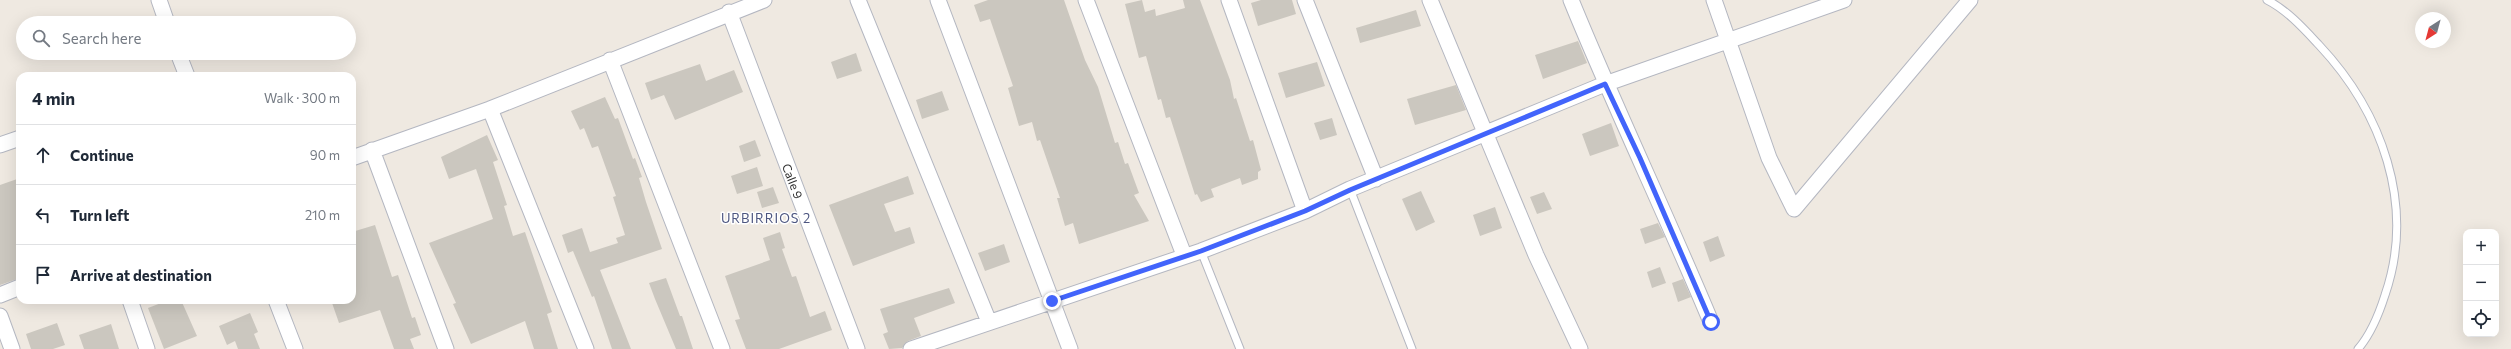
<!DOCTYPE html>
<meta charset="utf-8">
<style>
:root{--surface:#fff;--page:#f6f6f7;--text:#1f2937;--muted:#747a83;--line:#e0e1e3}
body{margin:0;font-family:Commissioner,sans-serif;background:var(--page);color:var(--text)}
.controls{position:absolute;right:12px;bottom:12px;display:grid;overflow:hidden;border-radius:8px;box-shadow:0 4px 16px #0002}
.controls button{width:36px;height:36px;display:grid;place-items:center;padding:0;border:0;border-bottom:1px solid var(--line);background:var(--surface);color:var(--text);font:20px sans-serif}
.compass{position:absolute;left:2415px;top:12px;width:36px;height:36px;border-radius:50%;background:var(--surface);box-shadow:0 4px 16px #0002;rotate:216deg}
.stop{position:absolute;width:12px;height:12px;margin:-9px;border:3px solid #4264fb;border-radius:50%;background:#fff}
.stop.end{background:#4264fb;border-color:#fff;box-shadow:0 1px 4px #0008}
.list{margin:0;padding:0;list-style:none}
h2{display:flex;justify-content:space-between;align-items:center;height:52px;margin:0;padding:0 16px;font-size:17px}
h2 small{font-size:13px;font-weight:400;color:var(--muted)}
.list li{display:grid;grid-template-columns:26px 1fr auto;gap:12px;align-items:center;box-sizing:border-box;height:60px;padding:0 16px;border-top:1px solid var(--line)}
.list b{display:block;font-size:15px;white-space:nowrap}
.list em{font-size:13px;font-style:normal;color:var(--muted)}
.icon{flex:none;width:22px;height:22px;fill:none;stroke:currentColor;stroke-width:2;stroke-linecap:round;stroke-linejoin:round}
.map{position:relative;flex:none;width:2511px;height:349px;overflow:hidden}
.search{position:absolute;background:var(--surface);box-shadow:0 4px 16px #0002;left:16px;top:16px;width:340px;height:44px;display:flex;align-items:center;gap:10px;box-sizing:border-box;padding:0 14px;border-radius:22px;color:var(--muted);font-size:15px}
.panel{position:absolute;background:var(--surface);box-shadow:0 4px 16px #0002;left:16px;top:72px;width:340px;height:232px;border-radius:12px}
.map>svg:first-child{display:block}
.building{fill:#cbc7bf}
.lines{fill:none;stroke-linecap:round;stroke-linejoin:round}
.service-casing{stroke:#b4b7c1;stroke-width:9}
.minor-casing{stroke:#b4b7c1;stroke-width:17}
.service{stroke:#fff;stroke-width:7}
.minor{stroke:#fff;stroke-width:15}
.route{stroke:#4264fb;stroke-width:5}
.labels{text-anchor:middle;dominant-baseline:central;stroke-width:3;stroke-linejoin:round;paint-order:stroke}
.street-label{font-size:12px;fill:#2e2e2e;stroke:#fff}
.neighbourhood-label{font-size:13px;letter-spacing:1px;fill:#4d5680;stroke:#fff}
</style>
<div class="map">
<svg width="2511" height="349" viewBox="0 0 2511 349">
<rect width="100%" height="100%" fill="#efe9e1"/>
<path class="building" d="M988 0H1064L1085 60 1098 87 1115 143 1118 142 1125 164 1128 163 1139 193 1134 195 1149 221 1079 244 1073 223 1065 226 1057 198H1060L1040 140 1037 141 1032 122 1019 126 1008 88 1013 86 990 19 980 22 974 5Z
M1142 0 1145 12 1155 9 1156 16 1185 8 1183 0H1200L1230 80 1234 99 1236 98 1250 141 1253 140 1261 170 1258 172V179L1242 185 1240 178 1211 189 1214 197 1201 202 1197 194 1195 195 1170 117 1166 118 1161 99 1158 100 1146 56 1139 58 1125 4Z
M1261 0H1292L1296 14 1258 26 1251 3Z
M1416 10 1421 26 1360 43 1356 28Z
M1578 41 1587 63 1543 79 1535 55Z
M856 53 862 71 837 79 831 62Z
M1317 62 1325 86 1286 98 1278 73Z
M700 64 706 81 734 70 743 92 675 120 664 95 651 100 645 83Z
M1456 85 1466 110 1415 125 1407 99Z
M942 91 949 110 922 119 916 100Z
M605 97 615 119 618 118 633 159 635 158 642 177 639 178 646 202 662 249 600 270 631 349H612L594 296 592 297 573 251 568 253 562 235 582 228 590 252 618 243 616 238 625 235 613 197 616 196 598 146 592 148 584 128 580 130 571 111Z
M1332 118 1337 135 1320 140 1314 123Z
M1611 123 1619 146 1590 156 1582 134Z
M487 135 498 160 493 162 507 205 504 206 513 236 525 232 552 312 547 314 558 349H534L525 321 471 344 453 304 456 303 429 243 493 219 476 169 449 179 441 157Z
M755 140 761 156 744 162 739 146Z
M757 167 763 186 737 194 731 176Z
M908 176 914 194 884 204 895 232 910 227 915 243 853 266 829 205Z
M20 178V278L0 285V185Z
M773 187 779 203 762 208 757 192Z
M1421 191 1435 222 1416 231 1402 199Z
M1544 192 1552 209 1537 214 1530 197Z
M1495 207 1502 228 1480 236 1473 215Z
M1658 223 1665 237 1645 244 1640 229Z
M375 225 392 277 398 275 412 318 415 317 421 335 410 339 414 349H394L380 310 339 323 331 300H352V232Z
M780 232 785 248 782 249 792 277 796 276 810 317 825 311 832 330 779 349H746L735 320 740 319 725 276 770 260 763 238Z
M1718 236 1725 256 1710 262 1703 242Z
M1004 244 1010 262 985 271 978 253Z
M1660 267 1666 283 1652 288 1647 272Z
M666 278 680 316H682L693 349H676L655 299 649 283Z
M1683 279 1691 297 1678 302 1672 283Z
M949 288 955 303 914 318 921 336 908 341 902 348 889 349 883 334 888 332 880 309Z
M169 300H181L197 336 164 349 148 308Z
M250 313 258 332 254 334 260 349H238L235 341 227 345 219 326Z
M57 323 65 345 53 349H31L26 334Z
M111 324 119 349H84L79 335Z"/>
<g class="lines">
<defs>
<path id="service" d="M2267 0C2287 10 2304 29 2319 45 2382 112 2416 205 2385 295 2379 314 2371 334 2358 349
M1350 189 1412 349
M1201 251 1240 349"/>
<path id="minor" d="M159 0 167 23
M858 0 989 322
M938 0 1070 349
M1086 0 1184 255
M1229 0 1305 211
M1305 0 1376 179
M1430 0 1536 255 1580 349
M1571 0C1615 108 1666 214 1711 322
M1714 0 1769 158 1794 209 1970 0
M729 12 857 349
M178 53 187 76
M610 60 722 349
M490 109 586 349
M0 145 20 138
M372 150 446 349
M352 158 490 109 764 0
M0 295 20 287
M130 300 147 349
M276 300 295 349
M0 316 12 349
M911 349 1201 251 1305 211 1350 189 1605 84 1844 0"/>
</defs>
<use href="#service" class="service-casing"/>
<use href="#minor" class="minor-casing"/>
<use href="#service" class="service"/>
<use href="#minor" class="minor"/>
</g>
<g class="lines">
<path class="route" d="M1052 301 1201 251 1305 211 1350 190 1605 84 1640 158 1711 322"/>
</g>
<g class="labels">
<g class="street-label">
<text transform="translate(793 181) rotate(69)">Calle 9</text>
</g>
<g class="neighbourhood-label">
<text x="766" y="218">URBIRRIOS 2</text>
</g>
</g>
</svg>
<div class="controls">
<button>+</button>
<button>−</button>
<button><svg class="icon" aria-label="locate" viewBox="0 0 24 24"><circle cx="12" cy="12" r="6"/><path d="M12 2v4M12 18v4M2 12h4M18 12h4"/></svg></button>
</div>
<svg class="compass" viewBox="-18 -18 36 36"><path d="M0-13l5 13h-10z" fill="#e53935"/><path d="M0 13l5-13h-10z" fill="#747a83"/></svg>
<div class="stop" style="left:1711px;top:322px"></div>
<div class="stop end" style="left:1052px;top:301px"></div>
<div class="search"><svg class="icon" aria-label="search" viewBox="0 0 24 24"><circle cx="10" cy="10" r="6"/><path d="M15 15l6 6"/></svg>Search here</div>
<section class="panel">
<h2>4 min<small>Walk · 300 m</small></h2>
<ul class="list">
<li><svg class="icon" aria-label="ahead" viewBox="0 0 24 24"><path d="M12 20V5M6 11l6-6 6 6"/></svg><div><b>Continue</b></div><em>90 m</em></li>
<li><svg class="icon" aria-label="left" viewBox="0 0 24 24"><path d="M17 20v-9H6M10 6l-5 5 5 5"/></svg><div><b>Turn left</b></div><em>210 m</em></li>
<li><svg class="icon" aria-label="arrive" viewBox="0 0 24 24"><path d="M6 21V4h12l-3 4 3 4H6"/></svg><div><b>Arrive at destination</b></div></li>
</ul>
</section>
</div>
